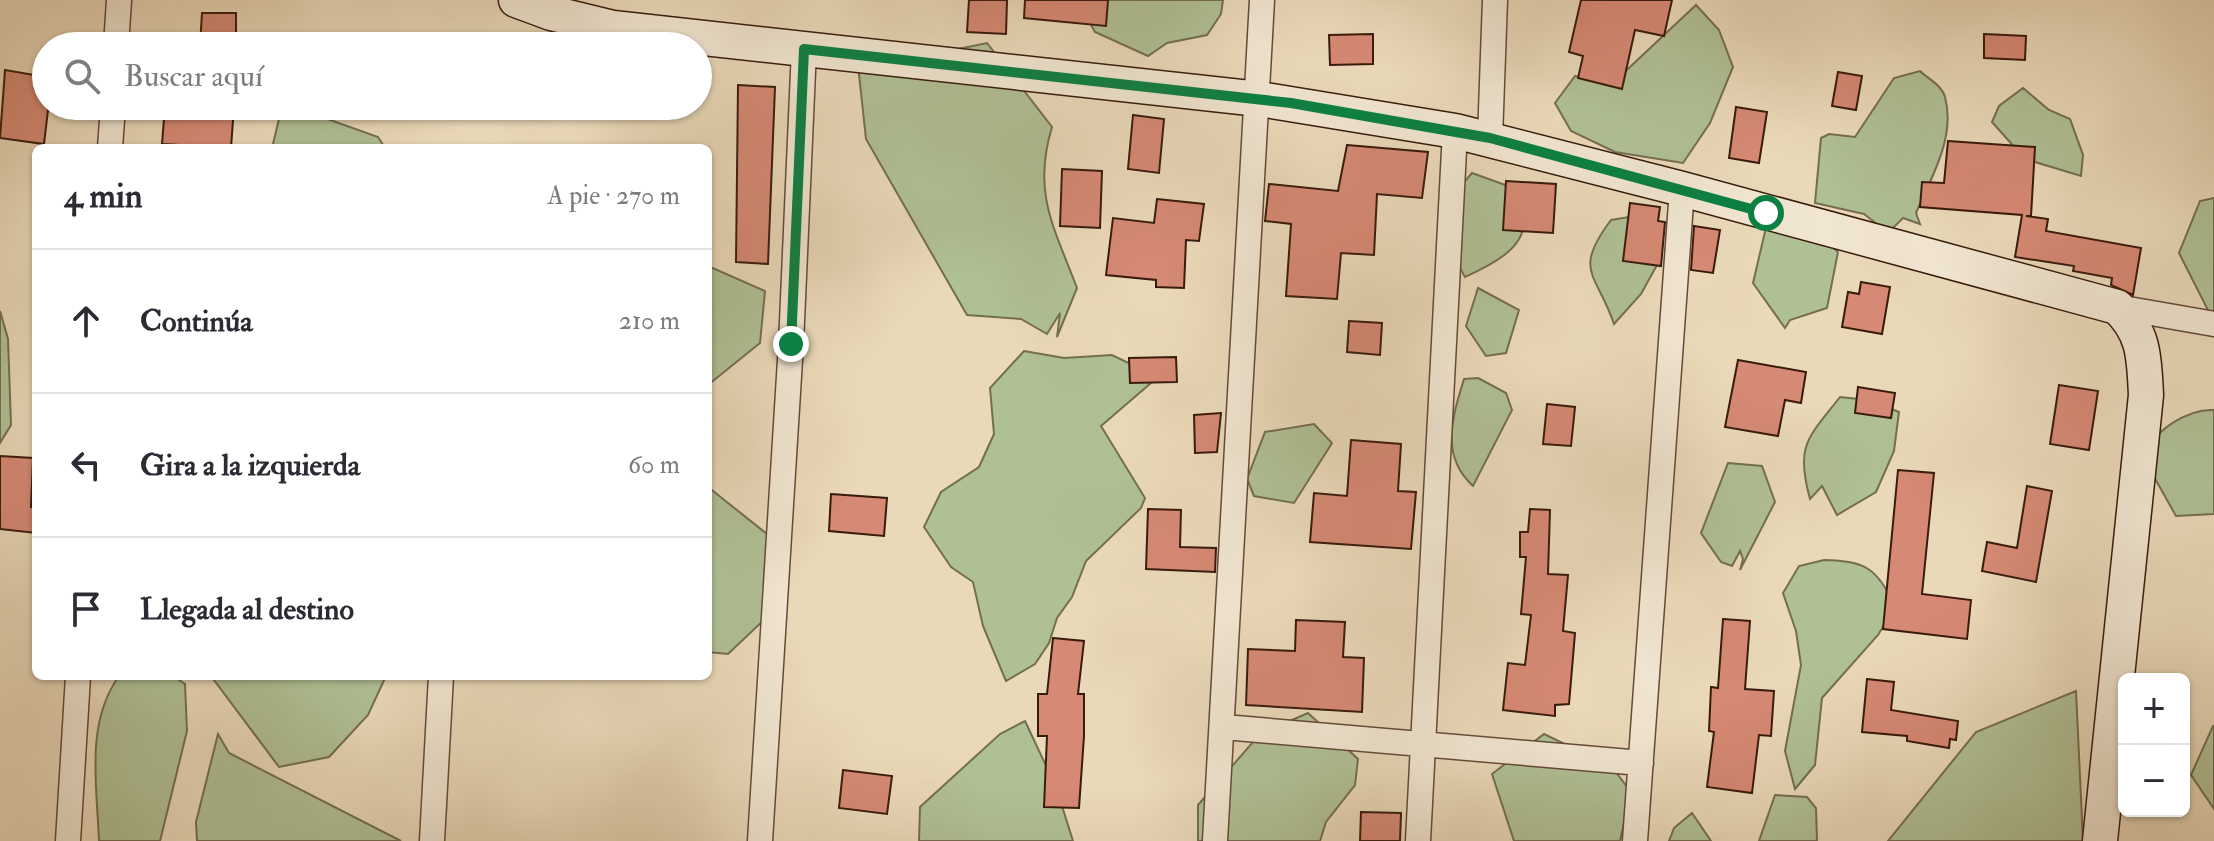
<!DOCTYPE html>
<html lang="es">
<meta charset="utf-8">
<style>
:root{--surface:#fff;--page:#f7f7f7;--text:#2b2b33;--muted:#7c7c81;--line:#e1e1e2}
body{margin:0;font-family:"IM FELL Double Pica",serif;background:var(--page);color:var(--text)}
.controls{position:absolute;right:24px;bottom:24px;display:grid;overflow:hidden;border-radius:12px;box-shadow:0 2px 6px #0004}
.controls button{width:72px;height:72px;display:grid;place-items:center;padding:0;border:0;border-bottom:2px solid var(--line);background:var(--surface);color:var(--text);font:40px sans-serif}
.stop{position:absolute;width:24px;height:24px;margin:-18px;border:6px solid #0b8043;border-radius:50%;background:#fff}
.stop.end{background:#0b8043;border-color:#fff;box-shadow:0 2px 8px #0008}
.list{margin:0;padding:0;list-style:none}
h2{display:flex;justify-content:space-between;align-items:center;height:104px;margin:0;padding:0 32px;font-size:34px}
h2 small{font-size:26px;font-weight:400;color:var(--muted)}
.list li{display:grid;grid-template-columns:52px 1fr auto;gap:24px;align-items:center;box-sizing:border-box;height:144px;padding:0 32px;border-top:2px solid var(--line)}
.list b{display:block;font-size:30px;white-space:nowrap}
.list em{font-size:26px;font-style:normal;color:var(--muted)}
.icon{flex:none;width:44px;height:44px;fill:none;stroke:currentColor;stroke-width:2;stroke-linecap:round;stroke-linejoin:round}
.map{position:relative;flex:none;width:2214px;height:841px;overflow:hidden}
.search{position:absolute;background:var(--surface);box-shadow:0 2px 6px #0004;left:32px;top:32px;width:680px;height:88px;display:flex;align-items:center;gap:20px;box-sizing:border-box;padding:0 28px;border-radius:44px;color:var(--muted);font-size:30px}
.panel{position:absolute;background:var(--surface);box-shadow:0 2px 6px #0004;left:32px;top:144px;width:680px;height:536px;border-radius:12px}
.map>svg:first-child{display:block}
.green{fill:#b0c095;stroke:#746e51;stroke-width:2}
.building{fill:#d68974;stroke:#391b0d;stroke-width:2}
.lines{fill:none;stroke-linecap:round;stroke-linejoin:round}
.minor-casing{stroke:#654a38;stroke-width:27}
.secondary-casing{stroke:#391b0d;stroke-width:37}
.minor{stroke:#f1e6d2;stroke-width:24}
.secondary{stroke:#f1e6d2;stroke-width:34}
.route{stroke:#0b8043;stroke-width:10}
</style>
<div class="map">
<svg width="2214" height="841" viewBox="0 0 2214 841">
<rect width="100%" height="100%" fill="#ead9b9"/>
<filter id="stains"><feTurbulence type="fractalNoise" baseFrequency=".0025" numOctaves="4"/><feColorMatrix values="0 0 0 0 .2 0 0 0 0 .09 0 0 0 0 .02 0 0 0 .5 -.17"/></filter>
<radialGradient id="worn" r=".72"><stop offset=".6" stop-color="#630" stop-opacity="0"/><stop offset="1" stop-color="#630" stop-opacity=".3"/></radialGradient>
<path class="green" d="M1077 0H1223L1221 14 1207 35 1167 43 1148 56 1095 32Z
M1696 5 1719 30 1733 67 1710 123 1683 163 1615 152 1571 131 1555 103 1575 76 1614 82Z
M987 43 1052 127C1032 193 1054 227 1077 288L1057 337 1060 313 1047 334 1021 319 967 315 866 139 857 56 938 53Z
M1920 71C1928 79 1942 85 1945 97 1956 137 1931 178 1916 213L1920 224 1903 218 1888 233 1864 214 1815 203 1821 138 1829 134 1855 137 1894 78Z
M2023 88 2049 110 2070 119 2083 155 2081 176 2025 159 1992 122 1999 106Z
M308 112 378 137 385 148H272L279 119Z
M1472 173 1511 187C1514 197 1521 207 1523 217 1529 248 1487 267 1465 277L1438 228 1446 203Z
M2214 198V322L2179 253 2200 201Z
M1629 217 1657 265 1641 294 1614 324C1597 273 1572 272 1611 220Z
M1768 219 1807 225 1838 252 1827 308 1790 320 1785 328 1753 283Z
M708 266 765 291 760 343 708 385Z
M1478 288 1519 310 1506 353 1486 356 1466 326Z
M0 311 8 339 11 425 0 443Z
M1024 351 1064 358 1112 355 1158 377 1101 426 1145 498 1141 508 1086 561 1072 597 1057 618 1049 643 1035 664 1006 681 983 626 973 582 951 567 924 527 941 492 979 467 994 434 990 388Z
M1478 378 1506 393 1512 410 1473 486C1440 456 1452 418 1464 379Z
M1840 397 1868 400 1899 412 1894 451 1876 492 1837 515 1822 486 1810 499C1795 445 1808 438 1840 397Z
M2214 410V514L2176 516 2144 459C2151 431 2187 409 2214 410Z
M1314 424 1332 443 1294 503 1254 496 1247 479 1265 432Z
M1728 463 1762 466 1775 502 1740 570 1743 559 1740 551 1732 566 1721 562 1701 533Z
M708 487 767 534 769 615 728 654 708 652Z
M1824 560C1865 561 1878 568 1895 607L1878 635 1822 698 1815 765 1795 789 1785 751 1801 665 1796 631 1783 593 1799 566Z
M119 676H173L185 684 187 731 160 841H99C97 786 85 723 119 676Z
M211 676H386L368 715 329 757 279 767Z
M2076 691 2083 841H1888L1976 732Z
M1308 713 1358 759 1355 785 1326 822 1320 841H1198V805L1260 734Z
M1025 721 1056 787 1073 841H919L920 807 1000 734Z
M2213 726H2214V809L2191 775Z
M218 734 229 753 401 841H197L196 822Z
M1544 734 1612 767 1631 792 1620 841H1514L1492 774Z
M1775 795 1807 797 1816 808 1817 841H1759Z
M1692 813 1711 841H1669L1674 828Z"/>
<path class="building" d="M969 0H1007L1006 34 967 32Z
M1025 0H1108L1106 26 1024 18Z
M1581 0H1672L1664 36 1635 30 1622 89 1578 78 1583 56 1569 52Z
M202 13H236V46H200Z
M1373 34V64L1330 65 1329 35Z
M1984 34 2026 36 2025 60 1984 58Z
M5 70 46 77 48 110 44 144 0 138Z
M1838 72 1862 76 1856 110 1832 106Z
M738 85 775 87 768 264 736 262Z
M165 106H234L231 148 162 144Z
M1736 107 1767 112 1759 163 1729 158Z
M1133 115 1164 119 1159 173 1128 169Z
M1948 141 2035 147 2031 216H2026L2048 219 2046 231 2141 248 2133 295 2111 285 2112 278 2073 271 2074 266 2015 257 2022 215 1920 207 1922 182 1944 183Z
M1347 145 1428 152 1422 198 1377 194 1374 255 1341 253 1337 299 1286 296 1291 224 1265 221 1269 184 1338 191Z
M1062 169 1102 171 1100 228 1060 226Z
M1506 181 1556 184 1553 233 1503 230Z
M1157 199 1204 204 1199 241 1186 240 1184 288 1156 287V280L1106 275 1113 218 1154 223Z
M1630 203 1660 207 1658 221 1665 222 1661 266 1623 261Z
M1694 226 1720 230 1713 273 1691 270Z
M1861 282 1890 287 1882 334 1842 327 1848 292 1859 294Z
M1349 321 1382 323 1380 355 1347 352Z
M1176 357 1177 382 1130 383 1129 358Z
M1738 360 1806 372 1801 403 1785 400 1778 436 1725 427Z
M2059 385 2098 391 2089 450 2050 444Z
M1858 387 1895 393 1891 418 1855 413Z
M1547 404 1575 407 1571 446 1543 444Z
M1221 413 1217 452 1195 453 1194 415Z
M1351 440 1401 444 1398 491 1416 492 1411 549 1310 542 1314 493 1347 496Z
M0 456 33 458 31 507H36V533L0 529Z
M1898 470 1934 473 1922 594 1971 600 1967 639 1883 629Z
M2027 486 2052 491 2036 582 1982 571 1987 542 2017 548Z
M831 494 887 498 884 536 829 531Z
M1148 509 1181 510 1180 547 1216 548 1215 572 1146 569Z
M1530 509 1550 510 1548 574 1568 575 1563 631 1575 633 1569 704 1555 705V716L1503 710 1508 663 1525 665 1531 615 1521 614 1526 557H1520V532H1528Z
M1723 619 1750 621 1745 689 1774 691 1771 736 1759 735 1752 793 1707 787 1714 732 1709 731 1711 687 1718 688Z
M1296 620 1345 622 1343 657 1364 658 1362 712 1246 705 1248 649 1295 651Z
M1053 638 1084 641 1078 694H1084V736L1079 808 1044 807 1047 736H1038V694H1047Z
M1867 679 1894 682 1891 710 1958 721 1956 740 1950 739 1949 748 1907 741V736L1862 732Z
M843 770 892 776 887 814 839 808Z
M1361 812 1401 813 1400 841H1360Z"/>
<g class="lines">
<defs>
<path id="minor" d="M116 46 119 0
M1490 138 1495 0
M110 148 113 106
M2117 307 2214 324
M1224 727 1641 763
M68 841 78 676
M432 841 441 676
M760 841 791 344 804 49
M1215 841 1262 0
M1418 841 1455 131
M1635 841 1682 189"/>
<path id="secondary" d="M516 0 551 13 613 28 1259 99 1455 131 1682 189 2117 307C2145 333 2144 359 2146 395L2100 841"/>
</defs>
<use href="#minor" class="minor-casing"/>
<use href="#secondary" class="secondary-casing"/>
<use href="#minor" class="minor"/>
<use href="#secondary" class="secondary"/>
</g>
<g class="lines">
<path class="route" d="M791 344 804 49 1291 103 1490 138 1766 213"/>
</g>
<rect width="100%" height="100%" filter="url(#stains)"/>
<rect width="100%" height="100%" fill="url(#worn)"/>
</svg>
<div class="controls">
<button>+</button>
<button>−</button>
</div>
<div class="stop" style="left:1766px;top:213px"></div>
<div class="stop end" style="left:791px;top:344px"></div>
<div class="search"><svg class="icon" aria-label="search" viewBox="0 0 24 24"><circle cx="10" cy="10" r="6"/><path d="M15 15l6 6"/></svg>Buscar aquí</div>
<section class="panel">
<h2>4 min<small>A pie · 270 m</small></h2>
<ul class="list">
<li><svg class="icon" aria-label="ahead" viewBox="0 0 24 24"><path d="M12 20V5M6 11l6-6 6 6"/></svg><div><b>Continúa</b></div><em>210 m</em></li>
<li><svg class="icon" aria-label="left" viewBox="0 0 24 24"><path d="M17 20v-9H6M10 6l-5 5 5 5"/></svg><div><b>Gira a la izquierda</b></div><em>60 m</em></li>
<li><svg class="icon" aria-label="arrive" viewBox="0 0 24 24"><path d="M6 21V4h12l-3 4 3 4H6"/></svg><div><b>Llegada al destino</b></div></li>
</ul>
</section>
</div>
